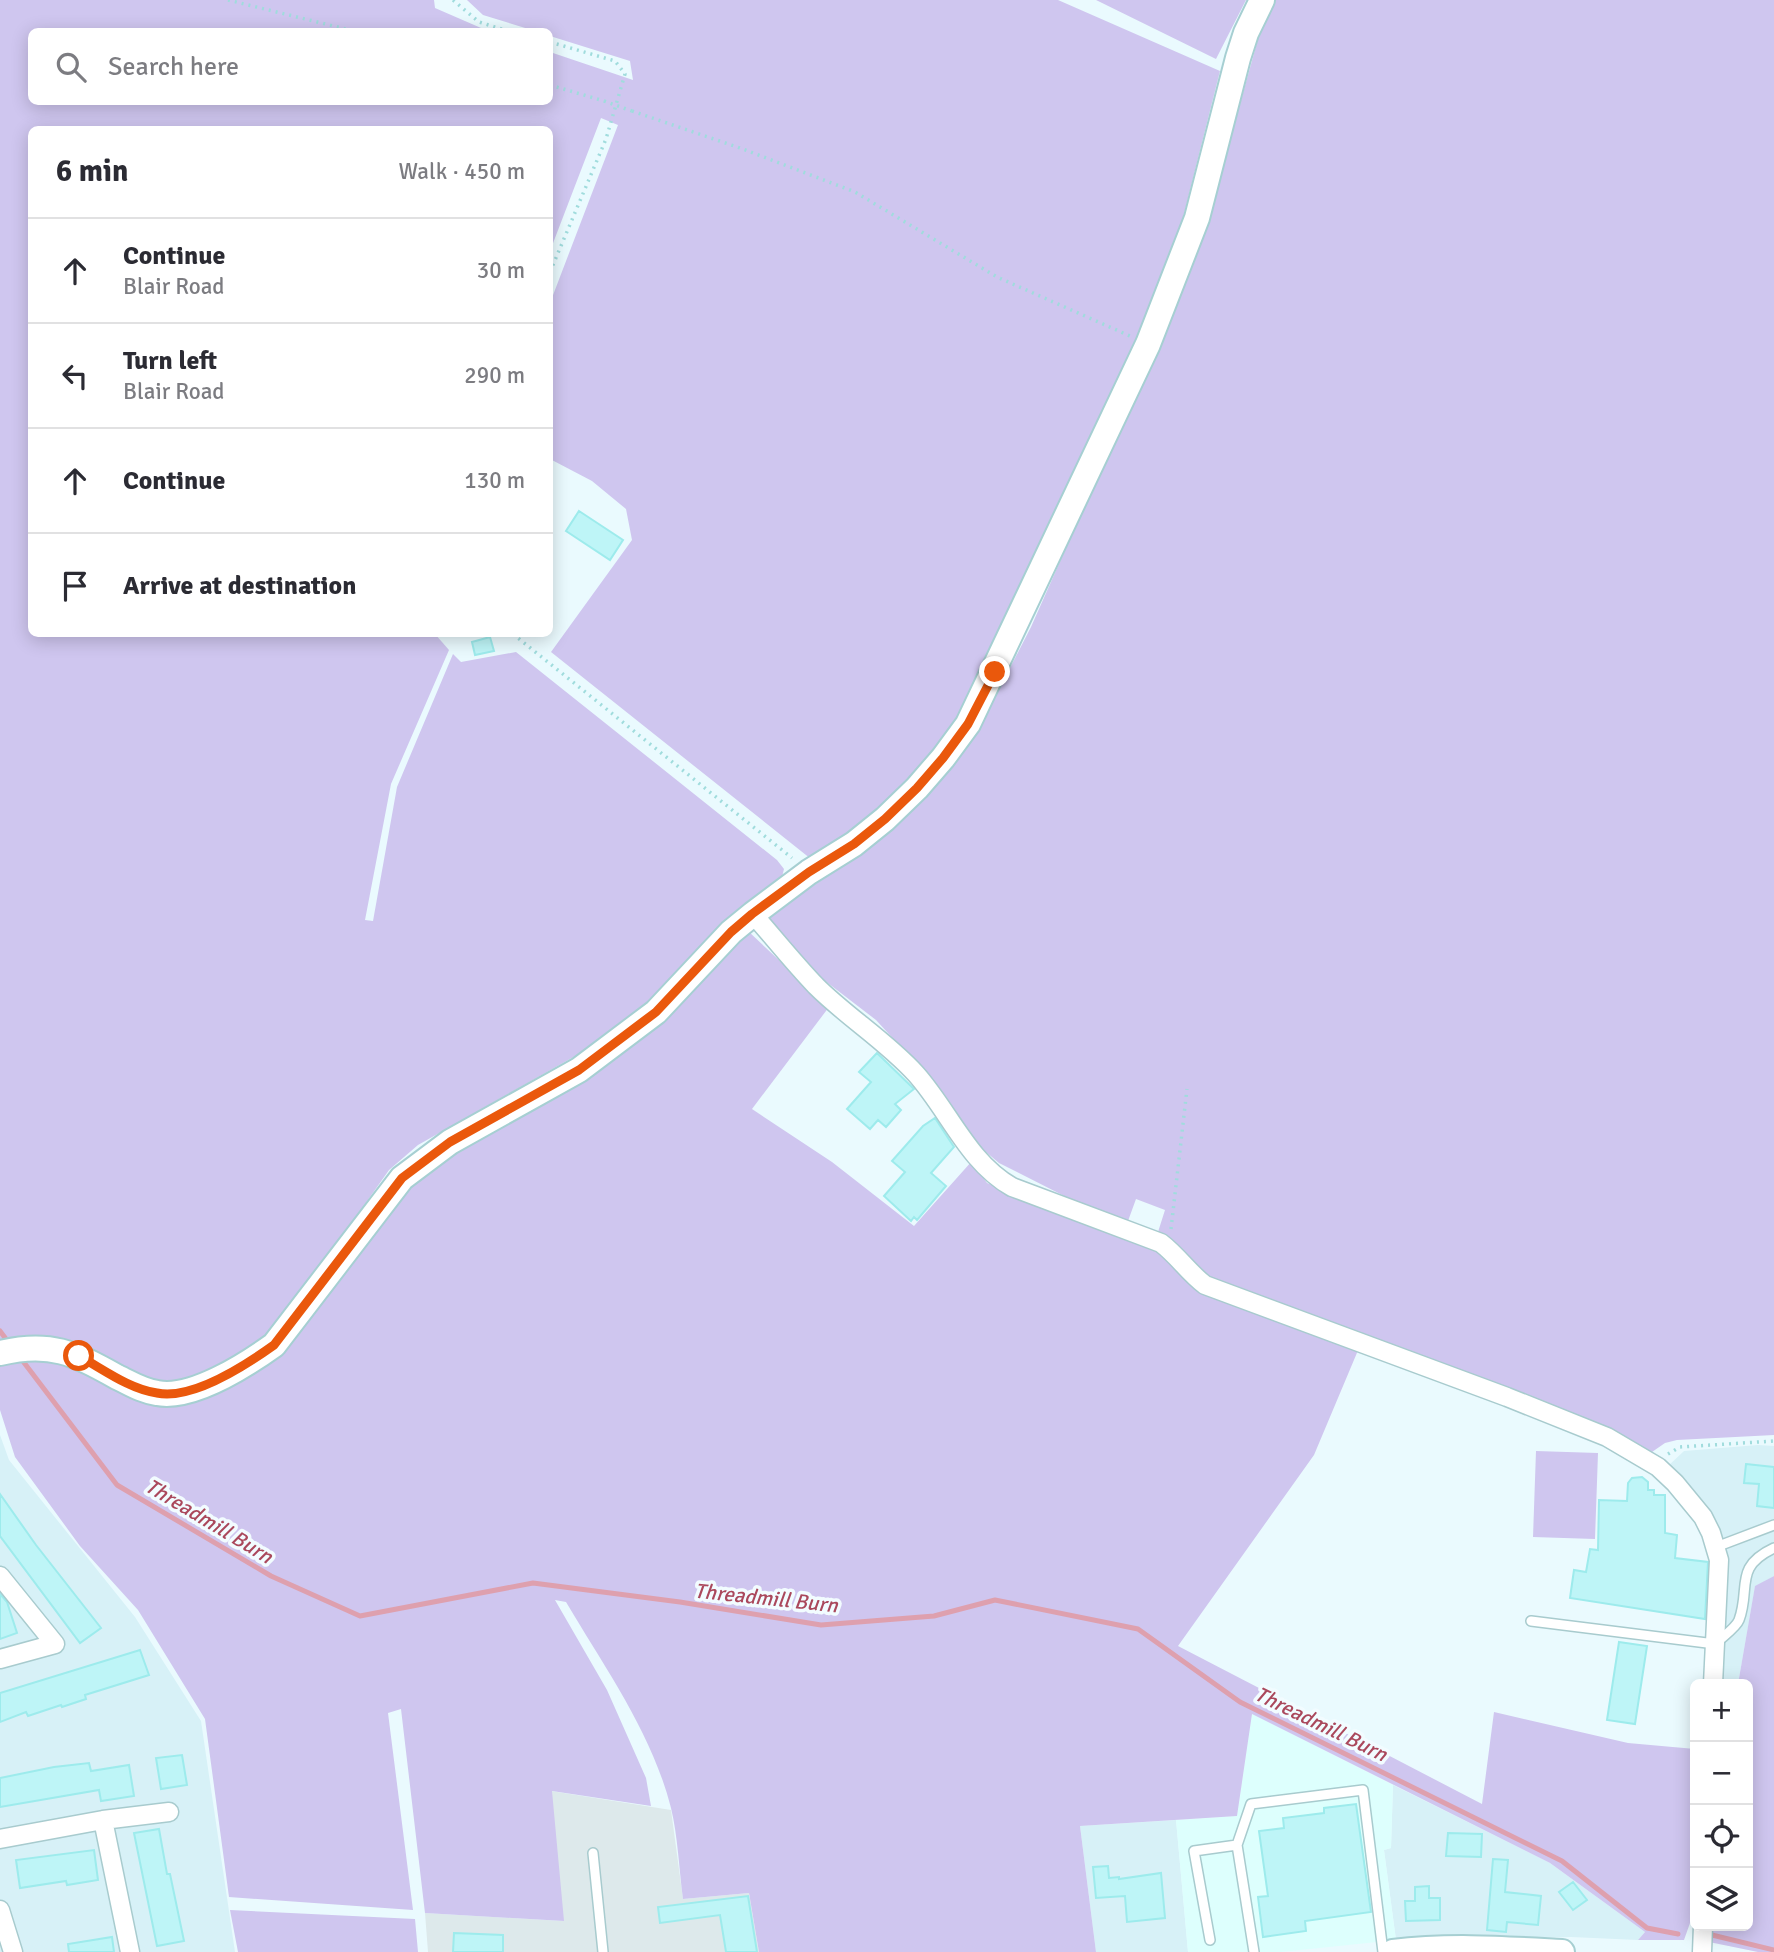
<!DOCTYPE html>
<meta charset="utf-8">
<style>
:root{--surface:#fff;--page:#f7f7f7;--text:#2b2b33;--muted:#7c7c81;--line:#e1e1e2}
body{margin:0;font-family:Signika,sans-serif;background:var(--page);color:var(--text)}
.controls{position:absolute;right:21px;bottom:21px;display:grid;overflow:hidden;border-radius:10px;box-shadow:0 4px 18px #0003}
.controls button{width:63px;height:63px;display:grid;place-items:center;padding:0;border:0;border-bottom:2px solid var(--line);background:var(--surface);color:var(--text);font:35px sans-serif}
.stop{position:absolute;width:21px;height:21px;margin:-16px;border:5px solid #ea580c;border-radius:50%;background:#fff}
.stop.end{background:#ea580c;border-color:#fff;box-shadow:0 2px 7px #0008}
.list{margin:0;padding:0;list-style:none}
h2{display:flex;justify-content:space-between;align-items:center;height:91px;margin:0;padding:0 28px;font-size:30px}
h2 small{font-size:23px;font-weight:400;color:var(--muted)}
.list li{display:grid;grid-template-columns:46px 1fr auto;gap:21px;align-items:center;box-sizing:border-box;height:105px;padding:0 28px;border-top:2px solid var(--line)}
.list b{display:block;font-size:26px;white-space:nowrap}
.list p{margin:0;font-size:23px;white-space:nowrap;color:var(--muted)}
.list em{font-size:23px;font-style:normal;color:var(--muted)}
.icon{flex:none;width:38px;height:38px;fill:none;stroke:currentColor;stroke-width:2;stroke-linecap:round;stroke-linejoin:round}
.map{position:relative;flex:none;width:1774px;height:1952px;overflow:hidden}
.search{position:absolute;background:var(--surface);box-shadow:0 4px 18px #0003;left:28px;top:28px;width:525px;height:77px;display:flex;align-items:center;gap:18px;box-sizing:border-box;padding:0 24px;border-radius:10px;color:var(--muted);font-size:26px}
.panel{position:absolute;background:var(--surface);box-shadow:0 4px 18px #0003;left:28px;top:126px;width:525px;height:511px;border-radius:10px}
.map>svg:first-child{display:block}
.residential{fill:#d7f1f7}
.commercial{fill:#ddfffd}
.industrial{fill:#dde9eb}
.green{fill:#cfc6ef}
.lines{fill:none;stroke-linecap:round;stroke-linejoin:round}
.stream{stroke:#dea0ae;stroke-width:5}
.building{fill:#bef5f7;stroke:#9debec;stroke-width:2}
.lane-casing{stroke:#a8cbce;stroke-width:12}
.street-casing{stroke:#a8cbce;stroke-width:21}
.secondary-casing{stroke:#a6cfd2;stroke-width:28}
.path{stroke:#a0dcdd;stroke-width:3.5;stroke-dasharray:2 5;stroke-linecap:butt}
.lane{stroke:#fff;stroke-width:9}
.street{stroke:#fff;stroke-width:18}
.secondary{stroke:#fff;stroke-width:24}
.path-bridge{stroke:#a0dcdd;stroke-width:3.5;stroke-dasharray:2 5;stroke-linecap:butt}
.route{stroke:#ea580c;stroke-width:9}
.labels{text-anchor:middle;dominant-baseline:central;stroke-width:7;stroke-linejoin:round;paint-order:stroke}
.water-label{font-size:21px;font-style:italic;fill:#aa485c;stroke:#f2fcff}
</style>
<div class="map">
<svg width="1774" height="1952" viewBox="0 0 1774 1952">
<rect width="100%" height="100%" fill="#eafafe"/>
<path class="residential" d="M0 1435 9 1460 135 1617 201 1721 235 1952H0Z
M1758 1445 1774 1446V1576L1755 1587 1738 1684H1718L1725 1556 1667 1467 1684 1451Z
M1393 1785 1550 1863 1645 1932 1638 1940 1571 1937 1396 1940 1384 1850 1391 1848Z
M1176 1820 1188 1952H1096L1080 1826Z"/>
<path class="commercial" d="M1252 1714 1393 1785 1391 1848 1384 1850 1396 1940 1281 1952H1188L1176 1820 1237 1816Z"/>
<path class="industrial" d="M551 1791 671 1810 683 1899 749 1893 759 1952H428L425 1913 563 1921Z"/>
<path class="green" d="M0 0H434L435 8 488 31 32 32V102H550V52L633 80 630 61 550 36V32L535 31 483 15 467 0H1058L1220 71 1184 214 1167 269 1130 361 959 720 925 768 862 827 811 859 551 652 632 540 626 509 592 481 550 459V303L618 125 601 118 550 251V130H32V634H435L449 650 391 784 365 920 373 921 397 787 453 654 461 662 516 652 777 860 784 869 782 877 733 913 669 985 649 1003 577 1055 418 1145 389 1170 329 1255 409 1187 748 931 829 1007 752 1109 832 1162 914 1226 972 1161 987 1183 1156 1247 1176 1267 1359 1348 1314 1455 1178 1646 1482 1804 1494 1712 1628 1743 1695 1749V1894L1690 1923 1684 1940H1638L1645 1932 1550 1863 1252 1714 1237 1816 1080 1826 1096 1952H759L749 1893 683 1899C679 1869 678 1837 671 1808 652 1733 605 1668 566 1602L555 1600 607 1690 646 1778 651 1806 552 1791 564 1921 425 1913 401 1709 388 1713 413 1910 229 1897 205 1719 138 1610 80 1546 15 1457 0 1410Z
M1096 0H1246L1216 59Z
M1275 0H1774V1435L1677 1440 1665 1443 1652 1452 1603 1429 1209 1277 1193 1267 1177 1244 1158 1232 1165 1210 1136 1199 1128 1221 1082 1205 999 1163 980 1147 944 1094 876 1020 820 977 769 922 772 913 846 864 900 822 933 789 979 728 1031 627 1202 241 1258 39Z
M1536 1451 1598 1453 1595 1539 1533 1537Z
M1774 1576V1952H1758L1709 1942V1926H1748V1684H1738L1755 1586Z
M230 1910 415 1919 418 1952H238Z"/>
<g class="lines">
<path class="stream" d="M0 1331 9 1343
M19 1356 117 1485 271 1576 360 1616 533 1583 680 1602 821 1625 934 1616 995 1600 1138 1629 1240 1702 1562 1861 1647 1928 1678 1934
M1712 1935 1774 1950"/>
</g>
<path class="building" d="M579 511 623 540 610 560 566 531Z
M490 637 494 651 475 655 472 642Z
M877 1053 914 1089 895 1104 901 1110 886 1127 878 1120 870 1129 847 1109 871 1082 859 1072Z
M935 1118 954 1147 931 1173 946 1186 917 1220 914 1217 911 1221 884 1196 905 1172 892 1161 923 1126Z
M1746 1464 1774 1467V1508L1757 1506 1759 1484 1744 1483Z
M1642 1477 1648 1482V1490H1654V1495H1665V1533L1677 1535 1675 1558 1708 1562 1705 1619 1570 1598 1574 1570 1586 1572 1590 1549 1598 1550 1599 1500 1627 1501 1628 1483 1632 1478Z
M0 1494 36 1545 101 1628 80 1643 0 1536Z
M0 1594 7 1602 17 1633 0 1639Z
M1619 1642 1647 1646 1635 1724 1607 1720Z
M140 1650 149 1675 85 1695 86 1699 62 1707 61 1705 28 1716 26 1712 0 1722V1693Z
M182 1755 187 1785 161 1789 156 1758Z
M89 1763 91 1771 129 1765 134 1796 101 1801 99 1790 0 1807V1778L54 1767Z
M1356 1804 1371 1912 1305 1921 1306 1931 1263 1937 1258 1897 1268 1896 1259 1831 1284 1828 1283 1818 1324 1813V1808Z
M159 1829 167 1874H170L184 1941 157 1946 134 1833Z
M1448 1833 1482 1834 1481 1857 1446 1856Z
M94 1850 98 1880 67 1885 66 1881 20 1888 16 1860Z
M1493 1859 1508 1860 1505 1892 1541 1896 1538 1925 1507 1922 1506 1932 1487 1930Z
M1108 1866 1109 1878 1119 1877V1879L1161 1873 1165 1918 1127 1922 1125 1896 1096 1898 1093 1867Z
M1573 1882 1587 1900 1573 1910 1559 1892Z
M1429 1886V1898H1440V1920L1406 1921 1405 1901H1415V1887Z
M748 1896 757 1952H726L720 1915 660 1923 658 1907Z
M454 1933 503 1935V1952H453Z
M112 1937 114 1952H69L68 1944Z"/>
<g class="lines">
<defs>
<path id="lane" d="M1716 1547 1774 1525
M1531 1621 1715 1644C1722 1637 1736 1628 1739 1620 1751 1588 1733 1567 1774 1548
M1237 1845 1251 1804 1363 1790 1383 1952
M593 1853 603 1952
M1210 1940 1194 1851 1237 1845 1254 1952"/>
<path id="street" d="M753 914C774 938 794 963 816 986 847 1017 886 1041 916 1074 949 1111 968 1162 1012 1187L1161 1243C1178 1256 1188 1272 1205 1285L1507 1397 1607 1437 1658 1467 1675 1483 1703 1517 1711 1533 1719 1560 1713 1684
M0 1576 55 1644 0 1659
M103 1820 169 1812
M0 1839 103 1820 130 1952
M0 1910 13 1952
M1702 1952 1703 1926"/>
<path id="secondary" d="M0 1353C50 1341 74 1353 117 1377 130 1383 142 1391 157 1393 192 1400 246 1365 274 1345L402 1178 450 1142 579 1070 656 1012 731 932 753 914 809 872 854 844 885 819 917 788 943 758 968 724 1148 344 1197 218 1238 58 1246 33 1262 0
M1393 1952C1450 1945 1506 1949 1562 1952"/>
</defs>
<use href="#lane" class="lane-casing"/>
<use href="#street" class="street-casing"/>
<use href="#secondary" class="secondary-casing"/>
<path class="path" d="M228 0 358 32
M453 0 479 22 511 32
M550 42 615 61 625 74 606 139 550 272
M550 85 604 101
M632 111 740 148 855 192 997 277 1130 336
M513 634 792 858
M1171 1229 1187 1089
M1668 1454 1680 1447 1774 1441"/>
<use href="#lane" class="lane"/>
<use href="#street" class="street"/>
<use href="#secondary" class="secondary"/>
<path class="path-bridge" d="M604 101 632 111"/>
</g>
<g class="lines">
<path class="route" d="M79 1356C103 1369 129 1389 157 1393 192 1400 246 1365 274 1345L402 1178 450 1142 579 1070 656 1012 731 932 752 914 809 872 854 844 885 819 917 788 943 758 968 724 995 672"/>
</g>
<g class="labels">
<g class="water-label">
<text transform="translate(209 1521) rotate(31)">Threadmill Burn</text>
<text transform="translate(766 1598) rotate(6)">Threadmill Burn</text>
<text transform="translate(1321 1724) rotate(26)">Threadmill Burn</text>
</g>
</g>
</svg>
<div class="controls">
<button>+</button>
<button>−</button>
<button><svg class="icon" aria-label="locate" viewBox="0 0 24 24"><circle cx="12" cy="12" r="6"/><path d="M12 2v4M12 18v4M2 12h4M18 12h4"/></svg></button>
<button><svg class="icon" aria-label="layers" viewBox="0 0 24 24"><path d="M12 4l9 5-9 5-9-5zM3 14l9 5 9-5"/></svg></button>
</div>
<div class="stop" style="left:79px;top:1356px"></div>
<div class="stop end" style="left:995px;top:672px"></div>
<div class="search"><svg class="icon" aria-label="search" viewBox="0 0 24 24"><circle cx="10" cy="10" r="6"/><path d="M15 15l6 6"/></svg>Search here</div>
<section class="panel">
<h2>6 min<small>Walk · 450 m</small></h2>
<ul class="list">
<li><svg class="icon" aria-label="ahead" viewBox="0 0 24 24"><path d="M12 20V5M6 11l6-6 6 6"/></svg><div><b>Continue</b><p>Blair Road</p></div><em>30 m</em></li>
<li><svg class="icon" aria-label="left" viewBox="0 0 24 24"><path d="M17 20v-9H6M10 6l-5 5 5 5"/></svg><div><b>Turn left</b><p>Blair Road</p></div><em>290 m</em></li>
<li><svg class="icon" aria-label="ahead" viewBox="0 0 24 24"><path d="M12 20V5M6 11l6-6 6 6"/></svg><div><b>Continue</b></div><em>130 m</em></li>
<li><svg class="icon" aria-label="arrive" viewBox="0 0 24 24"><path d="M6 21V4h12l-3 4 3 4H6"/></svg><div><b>Arrive at destination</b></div></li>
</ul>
</section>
</div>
